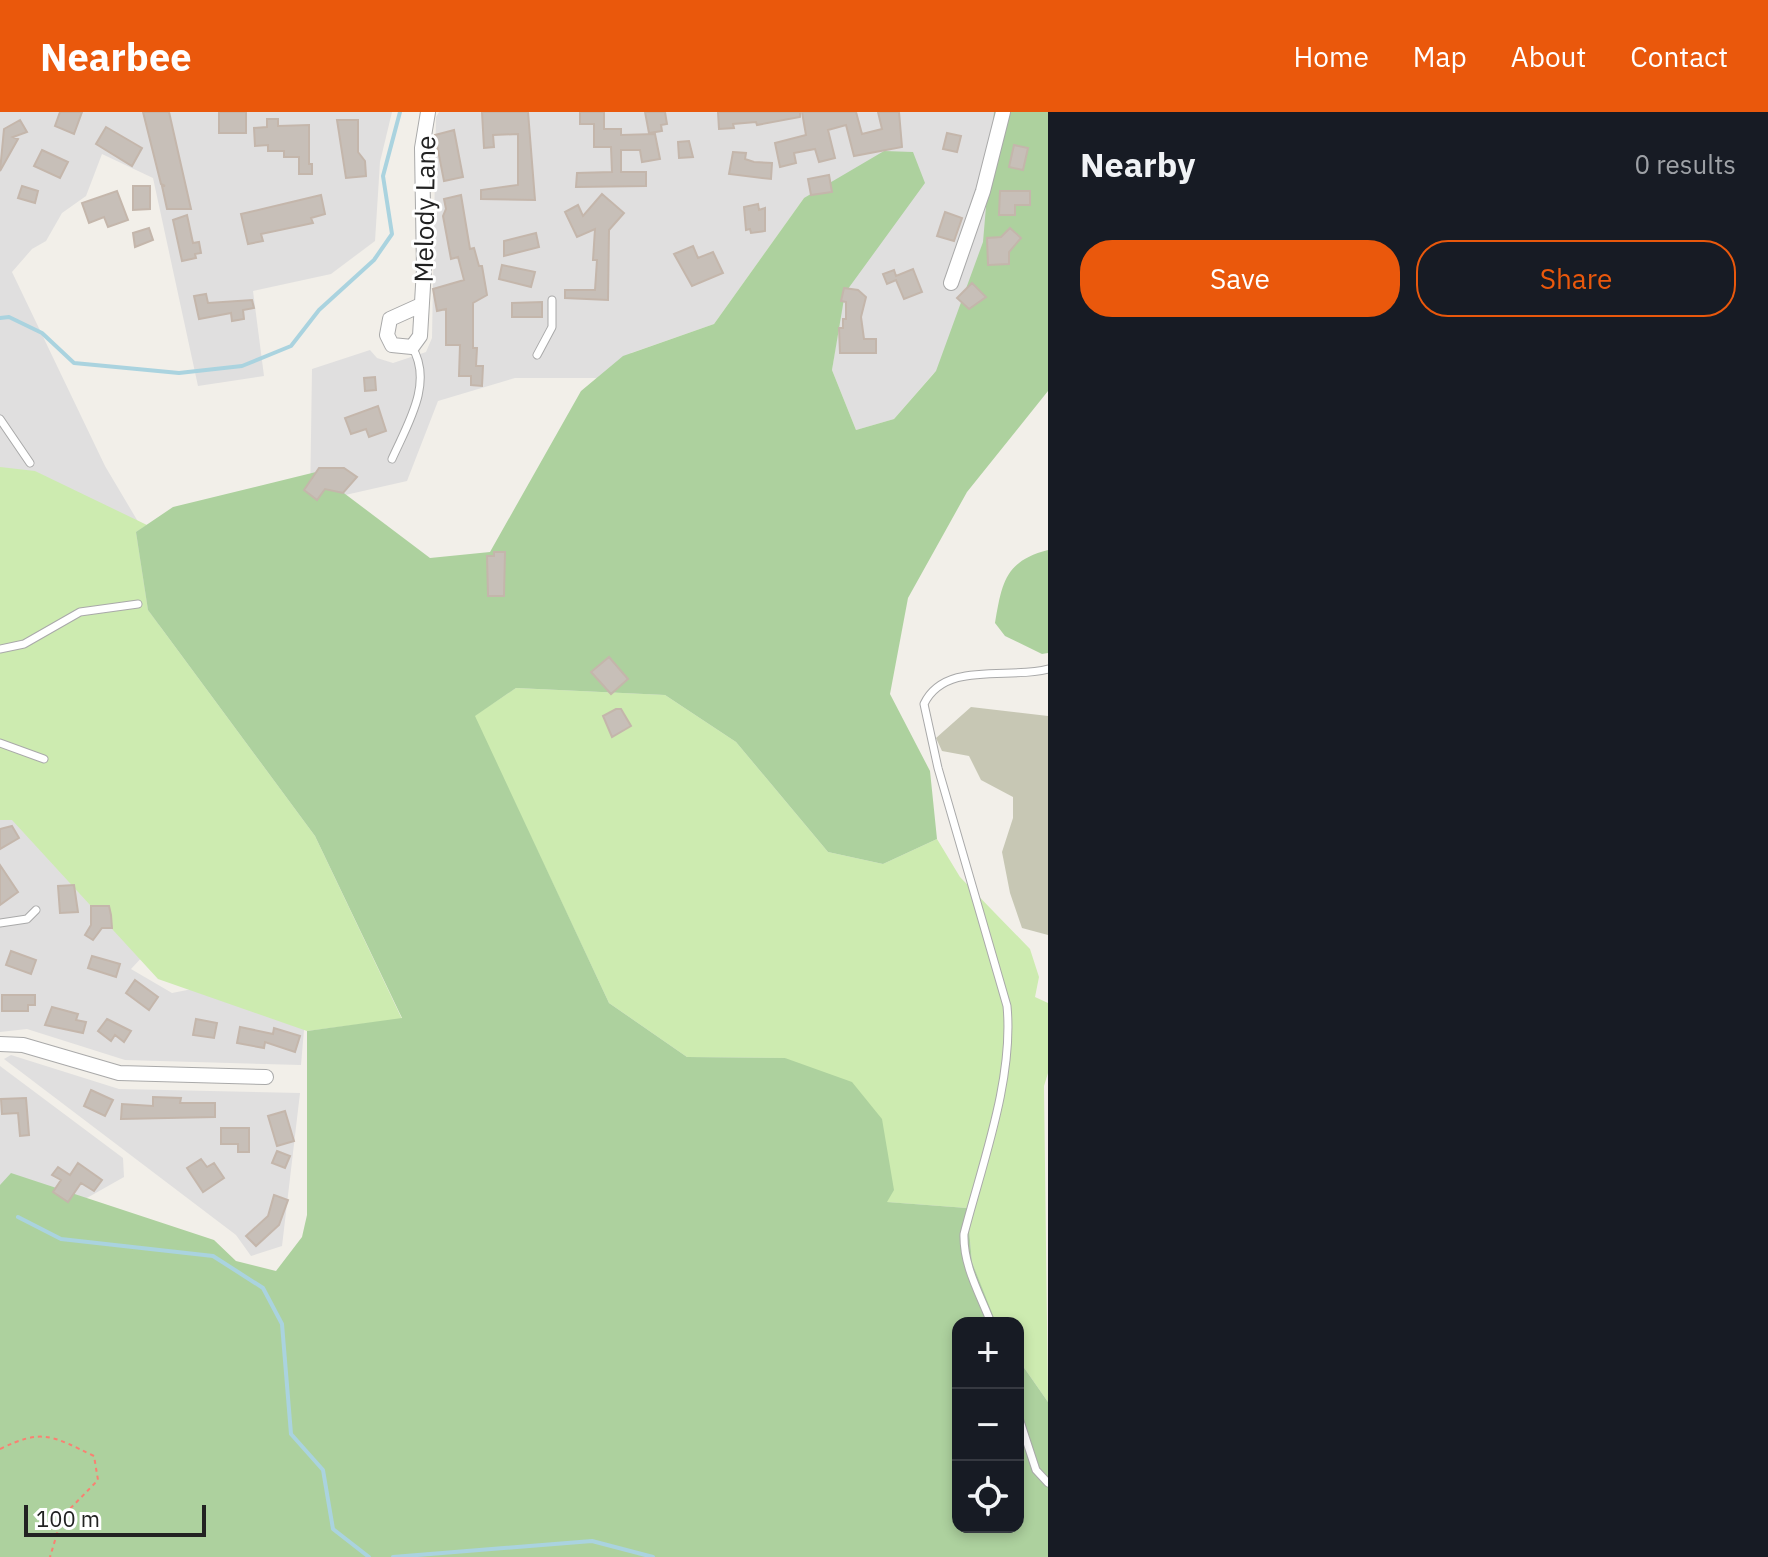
<!DOCTYPE html>
<meta charset="utf-8">
<style>
:root{--surface:#171b24;--page:#242831;--text:#f1f3f6;--muted:#9ea1a6;--line:#363941;--accent:#ea580c}
body{margin:0;font-family:"IBM Plex Sans",sans-serif;background:var(--page);color:var(--text)}
.controls{position:absolute;right:24px;bottom:24px;display:grid;overflow:hidden;border-radius:16px;box-shadow:0 4px 12px #0003}
.controls button{width:72px;height:72px;display:grid;place-items:center;padding:0;border:0;border-bottom:2px solid var(--line);background:var(--surface);color:var(--text);font:40px sans-serif}
.scale{position:absolute;left:24px;bottom:20px;width:182px;box-sizing:border-box;padding-left:8px;border:4px solid #222;border-top:0;font-size:22px;line-height:28px;white-space:nowrap;color:#222;-webkit-text-stroke:6px #fff;paint-order:stroke}
.list{margin:0;padding:0;list-style:none}
h2{display:flex;justify-content:space-between;align-items:center;height:104px;margin:0;padding:0 32px;font-size:34px}
h2 small{font-size:26px;font-weight:400;color:var(--muted)}
.actions{display:flex;gap:16px;padding:24px 32px}
.actions a{flex:1;padding:18px 0;border:2px solid var(--accent);border-radius:32px;text-align:center;font-size:28px;color:var(--accent)}
.actions .main{background:var(--accent);color:#fff}
.icon{flex:none;width:44px;height:44px;fill:none;stroke:currentColor;stroke-width:2;stroke-linecap:round;stroke-linejoin:round}
.map{position:relative;flex:none;width:1048px;height:1445px;overflow:hidden}
header{display:flex;align-items:center;gap:48px;box-sizing:border-box;height:112px;padding:0 40px;background:var(--accent);color:#fff}
header strong{font-size:38px}
nav{display:flex;gap:44px;margin-inline-start:auto;font-size:28px}
main{display:flex}
aside{flex:1;background:var(--surface)}
.map>svg:first-child{display:block}
.residential{fill:#e0dfdf}
.construction{fill:#c7c7b4}
.grass{fill:#cdebb0}
.forest{fill:#add19e}
.lines{fill:none;stroke-linecap:round;stroke-linejoin:round}
.stream{stroke:#aad3df;stroke-width:4}
.building{fill:#c7bfb8;stroke:#c4b6ab;stroke-width:2}
.lane-casing{stroke:#a9a9a9;stroke-width:9}
.street-casing{stroke:#a9a9a9;stroke-width:16}
.path{stroke:#fa8072;stroke-width:2;stroke-dasharray:4 4;stroke-linecap:butt}
.lane{stroke:#fff;stroke-width:7}
.street{stroke:#fff;stroke-width:14}
.labels{text-anchor:middle;dominant-baseline:central;stroke-width:6;stroke-linejoin:round;paint-order:stroke}
.street-label{font-size:26px;fill:#222;stroke:#fff}
</style>
<header>
<strong>Nearbee</strong>
<nav><a>Home</a><a>Map</a><a>About</a><a>Contact</a></nav>
</header>
<main>
<div class="map">
<svg width="1048" height="1445" viewBox="0 0 1048 1445">
<rect width="100%" height="100%" fill="#f2efe9"/>
<path class="residential" d="M0 0H392L380 50 375 129 331 162 253 179 264 264 198 274 153 66 102 42 86 84 62 101 46 129 32 137 12 160 105 354 159 445 160 826 131 857 172 881 258 864 308 871 301 953 125 948 27 917 0 920Z
M439 0H1048V178L933 262 894 307 856 318 832 258 844 181 804 86 714 212 631 241 630 266H515L438 289 407 369 310 391 312 257 370 238 377 246 393 251 426 240 432 226 436 5Z
M11 943 119 977 300 981 282 1134 251 1144 236 1123 4 947Z
M0 954 123 1046 124 1065 0 1135Z"/>
<path class="construction" d="M971 595 1048 604V823L1022 816 1010 781 1002 740 1013 706V685L981 668 969 644 942 639 936 626Z"/>
<path class="grass" d="M0 355 35 359 147 413 136 420 148 498 315 724 402 907 307 919 158 867 12 708H0Z
M516 576 665 583 736 630 828 740 883 752 937 727 960 765 1030 837 1039 865 1035 885 1048 891V961L1044 974 1048 1290 1018 1247V1211H996L993 1206 972 1150 967 1096 886 1090 785 946 687 945 609 891 474 604Z"/>
<path class="forest" d="M994 0H1048V279L967 380 908 486 890 582 930 659 937 727 883 752 828 740 736 630 665 583 516 576 475 604 609 891 687 945 785 946 852 970 882 1007 894 1078 887 1090 967 1096 972 1150 996 1211H958V1415H1018V1247L1048 1290V1445H0V1073L11 1061 214 1128 236 1149 276 1159 302 1125 307 1103V919L402 906 315 724 148 498 136 420 173 395 316 360 430 446 490 440 581 279 623 244 714 212 804 86 884 39 913 40 925 71 845 181 832 258 856 318 894 307 936 259 983 130Z
M1048 438V541L1042 542 1005 524 995 511C1002 471 1005 449 1048 438Z"/>
<g class="lines">
<path class="stream" d="M0 206 9 205 42 221 74 251 179 261 242 254 291 234 319 198 374 148 392 122 383 64 400 0
M18 1105 61 1127 213 1144 263 1176 282 1212 291 1322 323 1358 333 1417 369 1445
M393 1445 592 1429 653 1445"/>
</g>
<path class="building" d="M60 0H82L74 22 55 14Z
M143 0H169L191 97H167L162 74H165L161 72Z
M219 0H246V21H219Z
M482 0H528L535 88 481 87V78L518 73V22L493 23 494 35 484 36Z
M580 0H604V17H621V23L655 22 660 47 642 50 640 38H621V60H646V74L576 75 577 61 612 60 611 35H594V12H580Z
M645 0H665L667 12 661 13 662 19 649 21Z
M718 0H800V5L757 13 756 10 733 12 734 16 719 17Z
M802 0H856L862 22 882 17 878 0H899L902 35 854 44 846 13 828 18 835 46 819 50 815 37 794 41 796 51 780 55 775 31 806 23Z
M267 7H278V14L309 13V52H312V62H299V45H284V39H268V33L255 34 254 16 267 15Z
M20 8 27 20 13 25 18 27 0 59 4 17Z
M337 8H358V40L365 49 366 64 346 66Z
M106 15 142 36 132 54 96 32Z
M454 18 463 65 444 69 435 23Z
M947 21 961 24 957 40 943 37Z
M689 29 693 45 679 46 678 30Z
M1014 33 1028 36 1023 58 1009 55Z
M42 38 68 50 60 66 34 54Z
M733 40 746 41 745 47 754 50 772 51 771 67 729 62Z
M829 63 832 80 811 83 808 67Z
M22 74 38 79 35 91 18 86Z
M133 74H150V97L133 98Z
M117 79 128 108 108 115 104 105 89 111 82 91Z
M1000 79H1030V93H1015V103H999Z
M602 82 624 101 609 118 608 188 565 186V178H595L597 148H593L595 117 577 125 565 100 578 93 583 104Z
M321 83 325 102 311 106 313 111 261 122 263 129 248 132 241 102Z
M461 83 470 137 474 136 479 154H482L487 183 473 191V236H477L476 254H483L482 274 471 273V264H459L460 233H446V197L437 199 433 177 464 168 458 145 451 147 443 104 446 97 444 87Z
M758 92 759 98 765 96V119L751 121 750 117 746 118 744 95Z
M945 100 962 106 954 129 937 124Z
M187 103 193 131 199 130 201 141 195 142 196 146 182 149 173 108Z
M149 116 153 128 135 135 133 121Z
M1010 116 1021 126 1009 140V152L988 153 987 126 1001 125Z
M536 121 539 135 504 144V129Z
M693 134 698 146 713 140 723 161 692 174 674 142Z
M502 153 535 160 531 175 499 167Z
M913 157 922 180 904 187 896 168 887 172 883 162 894 158 896 164Z
M972 171 986 185 969 197 957 186Z
M844 176 858 178 866 185 861 205 864 227H876V241H840L839 216H843V207H846V190L841 189Z
M206 182 208 191 252 188 254 196 243 198 244 207 232 209 231 201 199 207 194 184Z
M542 190V205H512V191Z
M375 265 376 278 365 279 364 266Z
M378 294 386 319 369 325 366 317 351 322 345 306Z
M319 356H344L357 365 343 381 325 377 317 388 304 378Z
M494 440H505L504 484H488L487 444H494Z
M609 545 628 567 611 582 591 560Z
M616 597H621L631 614 612 625 603 604Z
M12 714 19 726 0 737V717Z
M0 753 18 780 0 793Z
M74 773 78 800 60 801 58 774Z
M91 794H109L111 803 112 816H102L93 828 85 823 91 813Z
M11 839 36 848 31 862 6 853Z
M92 844 120 852 116 865 88 856Z
M135 868 158 885 149 898 126 881Z
M2 883H35V893H28V899H2Z
M52 895 78 902 76 908 86 910 83 921 45 913Z
M107 907 131 919 124 930 115 923 111 929 98 919Z
M196 907 217 911 214 926 193 923Z
M240 915 273 922 274 916 300 924 295 940 265 930 264 936 237 931Z
M91 978 113 988 105 1004 84 994Z
M153 985 181 986 180 991H215V1005L121 1007 122 992 153 994Z
M26 986 29 1023 20 1024 18 1001 2 1002 1 987Z
M285 999 294 1029 277 1034 268 1004Z
M221 1016H249V1040H238V1032H221Z
M277 1039 290 1044 285 1056 272 1051Z
M201 1047 207 1055 214 1051 224 1066 203 1080 187 1056Z
M78 1051 102 1068 94 1079 81 1071 68 1090 53 1080 61 1068 52 1063 58 1055 70 1063Z
M274 1083 288 1088 279 1113 256 1134 246 1124 268 1104Z"/>
<g class="lines">
<defs>
<path id="lane" d="M537 243 552 215V188
M0 307 30 351
M392 347C407 313 434 271 412 235
M0 537 24 532 80 500 138 492
M0 631 44 647
M0 811 27 807 36 798
M991 1211C980 1182 963 1154 964 1122 982 1052 1014 967 1007 894L938 656 924 592C945 548 1010 568 1048 557
M1018 1303 1036 1358 1048 1371"/>
<path id="street" d="M951 171 983 79 1003 0
M421 193 390 207 387 223 392 233 412 235 420 224 424 157 422 36 428 0
M0 932 23 933 119 961 266 965"/>
</defs>
<use href="#lane" class="lane-casing"/>
<use href="#street" class="street-casing"/>
<path class="path" d="M0 1337C43 1316 52 1324 94 1344L98 1368 62 1405 50 1445"/>
<use href="#lane" class="lane"/>
<use href="#street" class="street"/>
</g>
<g class="labels">
<g class="street-label">
<text transform="translate(424 97) rotate(-89)">Melody Lane</text>
</g>
</g>
</svg>
<div class="controls">
<button>+</button>
<button>−</button>
<button><svg class="icon" aria-label="locate" viewBox="0 0 24 24"><circle cx="12" cy="12" r="6"/><path d="M12 2v4M12 18v4M2 12h4M18 12h4"/></svg></button>
</div>
<div class="scale">100 m</div>
</div>
<aside>
<h2>Nearby<small>0 results</small></h2>
<ul class="list">
</ul>
<div class="actions"><a class="main">Save</a><a>Share</a></div>
</aside>
</main>
